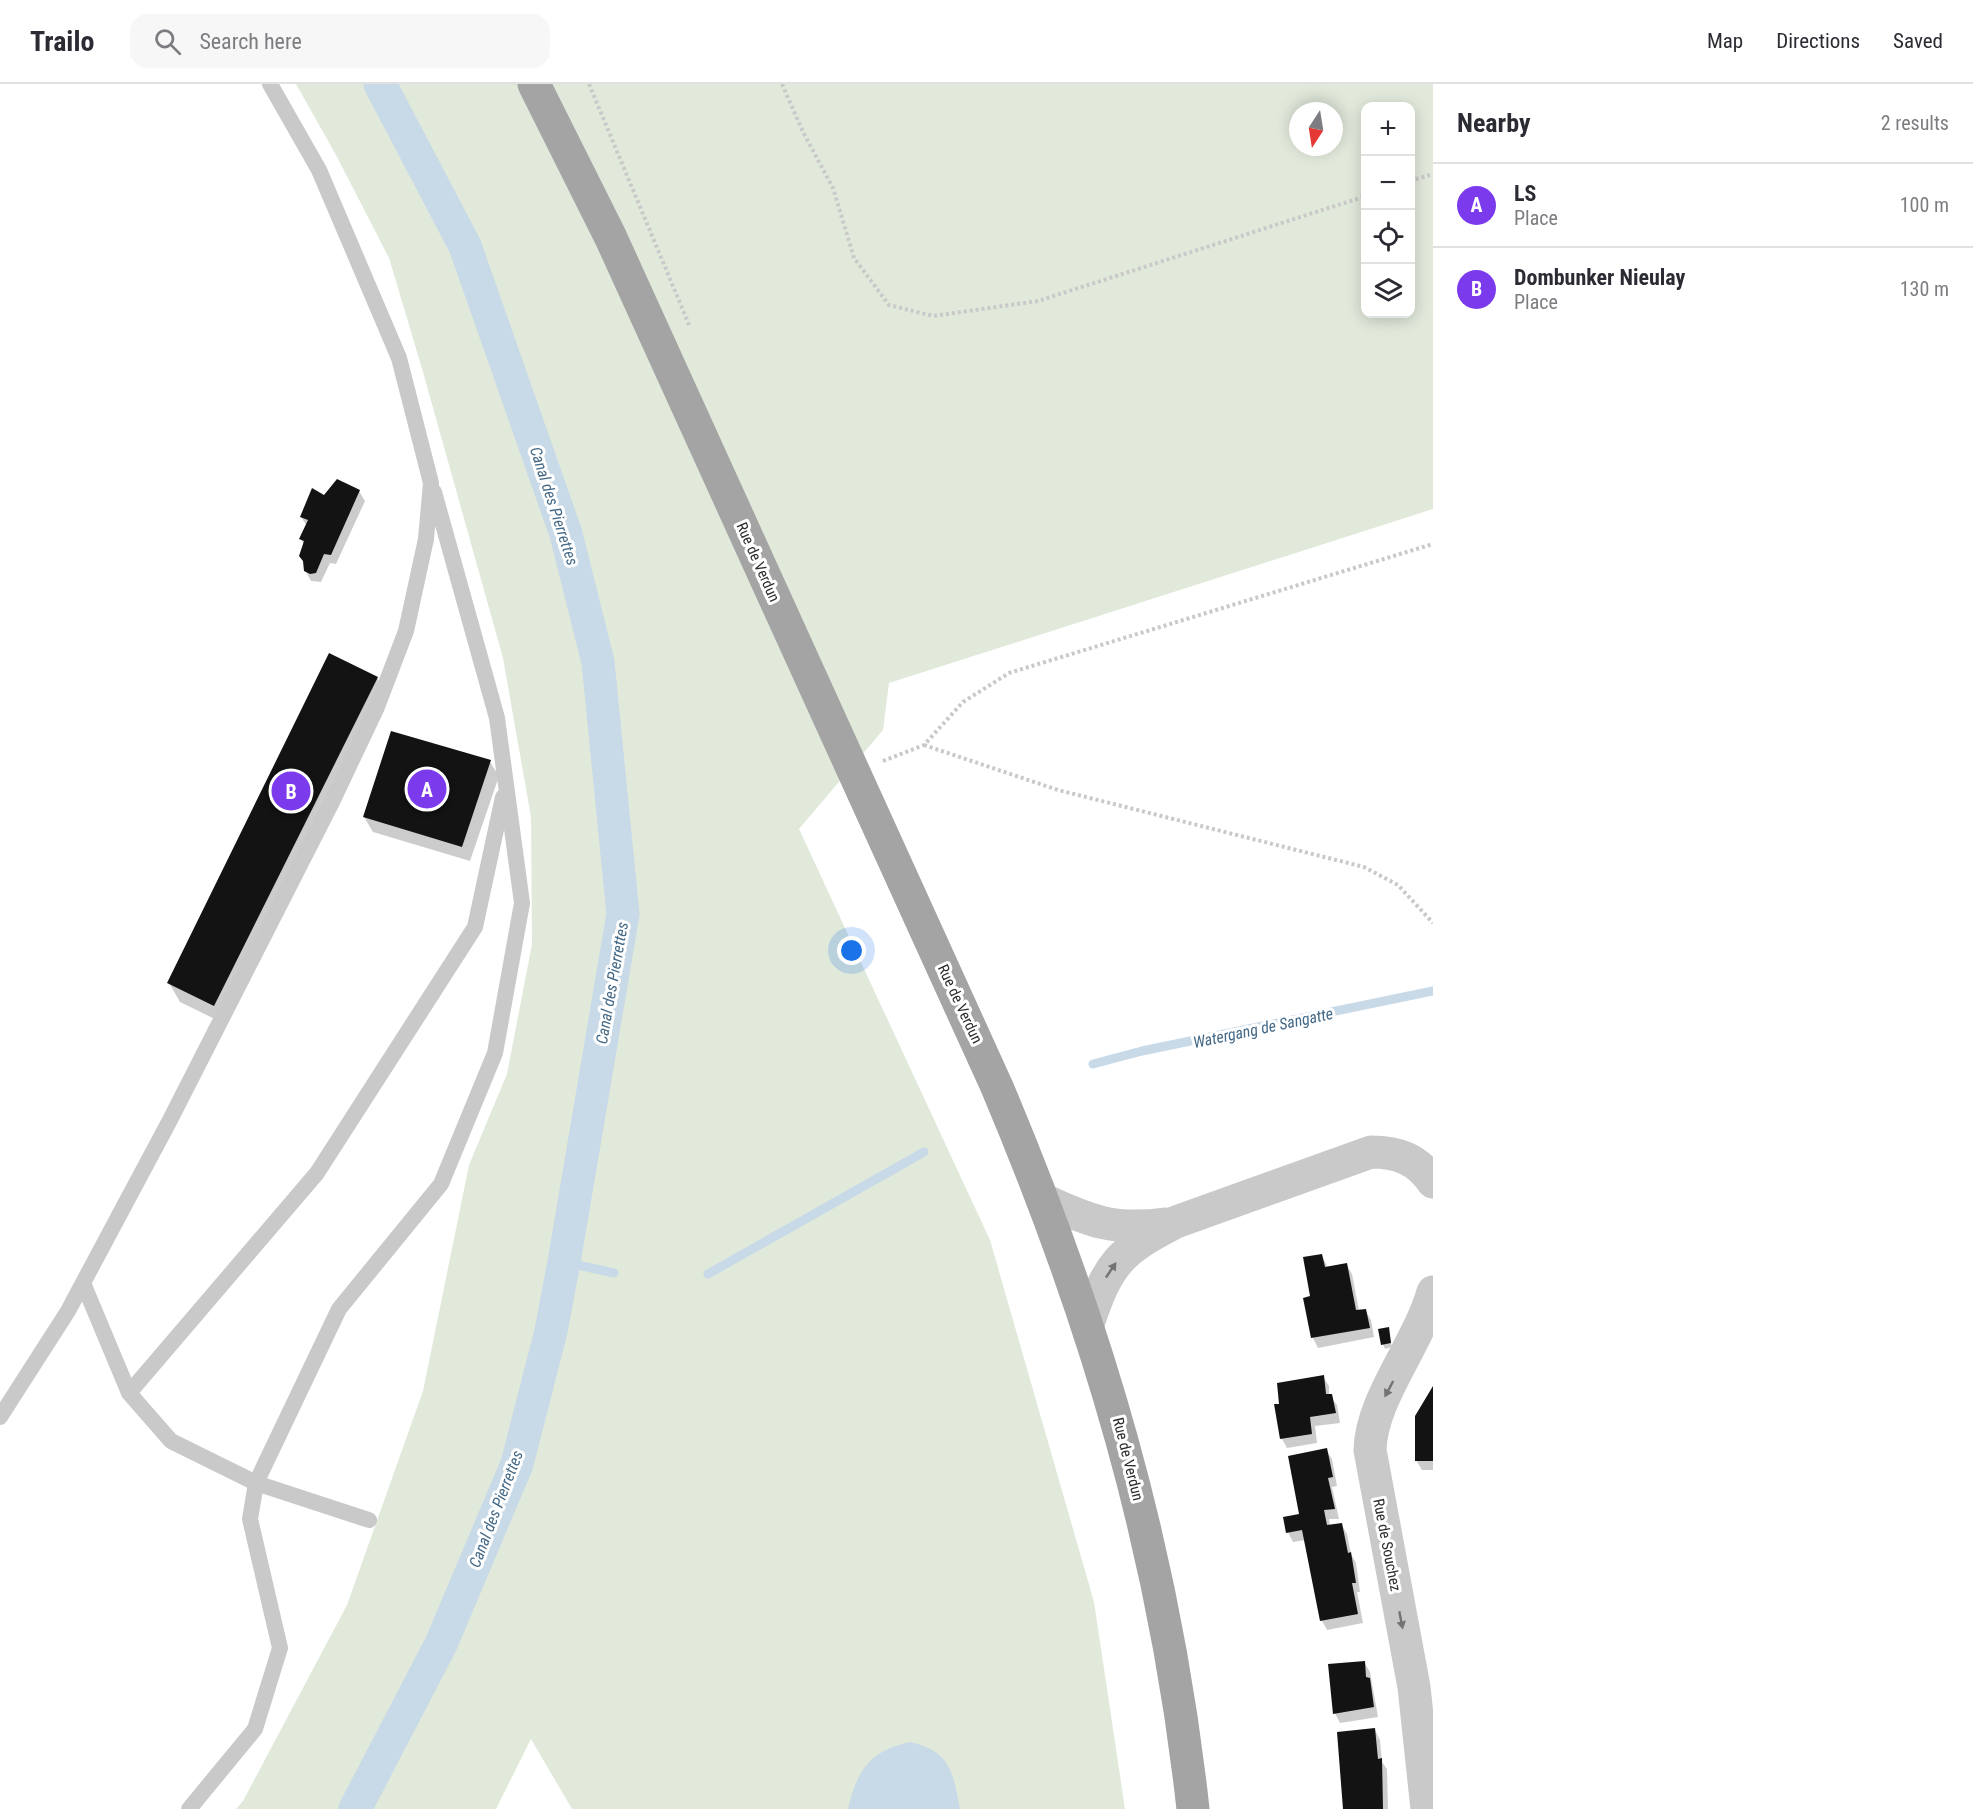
<!DOCTYPE html>
<meta charset="utf-8">
<style>
:root{--surface:#fff;--page:#f7f7f7;--text:#2b2b33;--muted:#7c7c81;--line:#e1e1e2;--accent:#7c3aed}
body{margin:0;font-family:"Roboto Condensed",sans-serif;background:var(--page);color:var(--text)}
.controls{position:absolute;right:18px;top:18px;display:grid;overflow:hidden;border-radius:12px;box-shadow:0 3px 15px #0003}
.controls button{width:54px;height:54px;display:grid;place-items:center;padding:0;border:0;border-bottom:2px solid var(--line);background:var(--surface);color:var(--text);font:30px sans-serif}
.compass{position:absolute;left:1289px;top:18px;width:54px;height:54px;border-radius:50%;background:var(--surface);box-shadow:0 3px 15px #0003;rotate:192deg}
.you{position:absolute;left:852px;top:867px;width:21px;height:21px;margin:-15px;border:4px solid #fff;border-radius:50%;background:#1a73e8;box-shadow:0 0 0 9px #1a73e833}
.badge{display:grid;place-items:center;width:39px;height:39px;border-radius:50%;background:var(--accent);color:#fff;font-size:20px;font-weight:700}
.pin{position:absolute;translate:-50% -50%;border:3px solid #fff;box-shadow:0 2px 6px #0006}
.list{margin:0;padding:0;list-style:none}
h2{display:flex;justify-content:space-between;align-items:center;height:78px;margin:0;padding:0 24px;font-size:26px}
h2 small{font-size:20px;font-weight:400;color:var(--muted)}
.list li{display:grid;grid-template-columns:39px 1fr auto;gap:18px;align-items:center;box-sizing:border-box;height:84px;padding:0 24px;border-top:2px solid var(--line)}
.list b{display:block;font-size:22px;white-space:nowrap}
.list p{margin:0;font-size:20px;white-space:nowrap;color:var(--muted)}
.list em{font-size:20px;font-style:normal;color:var(--muted)}
.icon{flex:none;width:33px;height:33px;fill:none;stroke:currentColor;stroke-width:2;stroke-linecap:round;stroke-linejoin:round}
.map{position:relative;flex:none;width:1433px;height:1725px;overflow:hidden}
header{display:flex;align-items:center;gap:36px;box-sizing:border-box;height:84px;padding:0 30px;background:var(--surface);border-bottom:2px solid var(--line)}
header strong{font-size:28px}
nav{display:flex;gap:33px;margin-inline-start:auto;font-size:21px}
.search{width:420px;height:54px;background:var(--page);display:flex;align-items:center;gap:15px;box-sizing:border-box;padding:0 21px;border-radius:18px;color:var(--muted);font-size:22px}
main{display:flex}
aside{flex:1;background:var(--surface)}
.map>svg:first-child{display:block}
.green{fill:#e1e9db;fill-rule:evenodd}
.water{fill:#c8d9e7}
.shadow{fill:#0003}
.lines{fill:none;stroke-linecap:round;stroke-linejoin:round}
.stream{stroke:#c8d9e7;stroke-width:9}
.canal{stroke:#c8d9e7;stroke-width:33}
.building{fill:#131313}
.path{stroke:#c9c9c9;stroke-width:4;stroke-dasharray:3 3;stroke-linecap:butt}
.service{stroke:#c9c9c9;stroke-width:16}
.minor{stroke:#c9c9c9;stroke-width:33}
.primary{stroke:#a4a4a4;stroke-width:33}
.oneway{fill:#737373}
.labels{text-anchor:middle;dominant-baseline:central;stroke-width:6;stroke-linejoin:round;paint-order:stroke}
.street-label{font-size:15px;fill:#2c2c2c;stroke:#fff}
.water-label{font-size:16px;font-style:italic;fill:#436886;stroke:#fff}
</style>
<header>
<strong>Trailo</strong>
<div class="search"><svg class="icon" aria-label="search" viewBox="0 0 24 24"><circle cx="10" cy="10" r="6"/><path d="M15 15l6 6"/></svg>Search here</div>
<nav><a>Map</a><a>Directions</a><a>Saved</a></nav>
</header>
<main>
<div class="map">
<svg width="1433" height="1725" viewBox="0 0 1433 1725">
<rect width="100%" height="100%" fill="#fff"/>
<path class="green" d="M296 0H1433V425L889 599 883 646 799 745 990 1156 1094 1518 1125 1725H572L531 1655 496 1725H236L243 1717 347 1521 423 1307 469 1081 507 990 532 860 531 733 503 574 423 288 389 174 336 71ZM1366 22H1410V230H1366ZM1298 27H1334V63H1298Z"/>
<path class="water" d="M910 1658C951 1667 953 1689 960 1725H848C857 1687 869 1667 910 1658Z"/>
<path class="shadow" d="M359 407 365 417 336 480 330 479 321 498 311 497 305 486 304 461 301 455 307 442 301 433 325 413Z
M377 594 388 613 225 940 180 918 169 899Z
M490 678 499 692 470 777 373 748 364 733Z
M1322 1172 1328 1184 1346 1180 1352 1190 1359 1227 1365 1226 1371 1236 1374 1253 1318 1264 1313 1254 1305 1215 1312 1214Z
M1388 1245 1392 1263 1385 1265 1383 1260Z
M1323 1293 1329 1302V1311L1337 1321 1340 1339 1315 1342 1317 1359 1287 1364 1282 1355 1281 1322Z
M1433 1305V1386H1422L1416 1376Z
M1326 1366 1332 1375 1337 1402 1332 1403 1339 1435H1329L1330 1442 1341 1440 1347 1450 1351 1470 1356 1479 1360 1508H1357L1363 1539 1327 1546 1322 1537 1306 1456 1293 1458 1288 1448 1301 1432Z
M1364 1578 1370 1588 1378 1633 1340 1639 1335 1629Z
M1375 1646 1380 1656 1382 1678 1387 1685 1388 1725H1345Z"/>
<g class="lines">
<path class="stream" d="M1093 980 1142 967 1433 907
M564 1178 614 1189
M708 1190 924 1068"/>
<path class="canal" d="M355 1725 441 1560 517 1380 551 1247 564 1178 623 830 598 578 566 450 465 162 380 0"/>
</g>
<path class="building" d="M337 395 360 406 331 471 324 470 316 489 310 490 304 487 303 477 299 472 304 457 299 455 308 436 300 433 312 404 324 411Z
M329 569 378 593 214 922 167 899Z
M391 647 491 676 462 763 363 733Z
M1322 1170 1325 1183 1347 1179 1356 1226 1366 1225 1370 1244 1311 1254 1303 1214 1310 1212 1303 1173Z
M1389 1243 1391 1259 1381 1261 1378 1245Z
M1324 1291 1326 1310H1332L1336 1329 1310 1333 1312 1350 1280 1355 1274 1320H1279L1277 1299Z
M1433 1302V1377H1415V1332Z
M1327 1364 1333 1393 1328 1394 1335 1425 1324 1426 1327 1441 1342 1439 1348 1469 1351 1468 1356 1499H1352L1358 1530 1320 1537 1302 1446 1286 1449 1283 1433 1299 1430 1288 1372Z
M1365 1577 1366 1593 1370 1594 1374 1623 1333 1630 1328 1580Z
M1375 1644 1378 1675 1382 1674 1383 1725H1343L1337 1648Z"/>
<g class="lines">
<path class="path" d="M589 0 690 243
M782 0 803 48 833 104 854 174 889 221 933 232 1038 217 1366 112
M1410 97 1433 90
M924 661 1058 706 1364 783 1398 801 1433 839
M883 677 924 661 963 618 1009 589 1433 460"/>
<path class="service" d="M83 1199 129 1309 171 1357 256 1399 339 1225 441 1100 495 969 522 819 497 634 434 408
M129 1309 317 1089 475 843 503 713
M0 1333 68 1227 170 1036 332 718 377 623 406 547 426 455 431 399 399 274 319 86 270 0
M189 1725 255 1645 280 1564 250 1435 256 1399 369 1436"/>
<path class="minor" d="M1044 1116C1089 1137 1114 1147 1165 1140
M1088 1240C1108 1180 1119 1167 1176 1138L1371 1068C1398 1068 1417 1075 1433 1098
M1427 1725 1414 1603 1370 1366C1371 1315 1418 1261 1433 1208"/>
<path class="primary" d="M534 0 611 154 997 1003C1097 1240 1165 1469 1193 1725"/>
</g>
<defs><path id="oneway-solid" d="M-6-.8H1V-3.2L6.5 0L1 3.2V.8H-6Z" transform="scale(1.5)"/></defs>
<g class="oneway">
<use href="#oneway-solid" transform="translate(1111 1186) rotate(-56)"/>
<use href="#oneway-solid" transform="translate(1389 1305) rotate(118)"/>
<use href="#oneway-solid" transform="translate(1401 1536) rotate(79)"/>
</g>
<g class="labels">
<g class="street-label">
<text transform="translate(758 478) rotate(66)">Rue de Verdun</text>
<text transform="translate(960 920) rotate(65)">Rue de Verdun</text>
<text transform="translate(1128 1375) rotate(76)">Rue de Verdun</text>
<text transform="translate(1387 1461) rotate(79)">Rue de Souchez</text>
</g>
<g class="water-label">
<text transform="translate(554 422) rotate(72)">Canal des Pierrettes</text>
<text transform="translate(612 899) rotate(-80)">Canal des Pierrettes</text>
<text transform="translate(1263 944) rotate(-12)">Watergang de Sangatte</text>
<text transform="translate(496 1425) rotate(-69)">Canal des Pierrettes</text>
</g>
</g>
</svg>
<div class="controls">
<button>+</button>
<button>−</button>
<button><svg class="icon" aria-label="locate" viewBox="0 0 24 24"><circle cx="12" cy="12" r="6"/><path d="M12 2v4M12 18v4M2 12h4M18 12h4"/></svg></button>
<button><svg class="icon" aria-label="layers" viewBox="0 0 24 24"><path d="M12 4l9 5-9 5-9-5zM3 14l9 5 9-5"/></svg></button>
</div>
<svg class="compass" viewBox="-18 -18 36 36"><path d="M0-13l5 13h-10z" fill="#e53935"/><path d="M0 13l5-13h-10z" fill="#7c7c81"/></svg>
<div class="you"></div>
<div class="pin badge" style="left:427px;top:705px">A</div>
<div class="pin badge" style="left:291px;top:707px">B</div>
</div>
<aside>
<h2>Nearby<small>2 results</small></h2>
<ul class="list">
<li><span class="badge">A</span><div><b>LS</b><p>Place</p></div><em>100 m</em></li>
<li><span class="badge">B</span><div><b>Dombunker Nieulay</b><p>Place</p></div><em>130 m</em></li>
</ul>
</aside>
</main>
